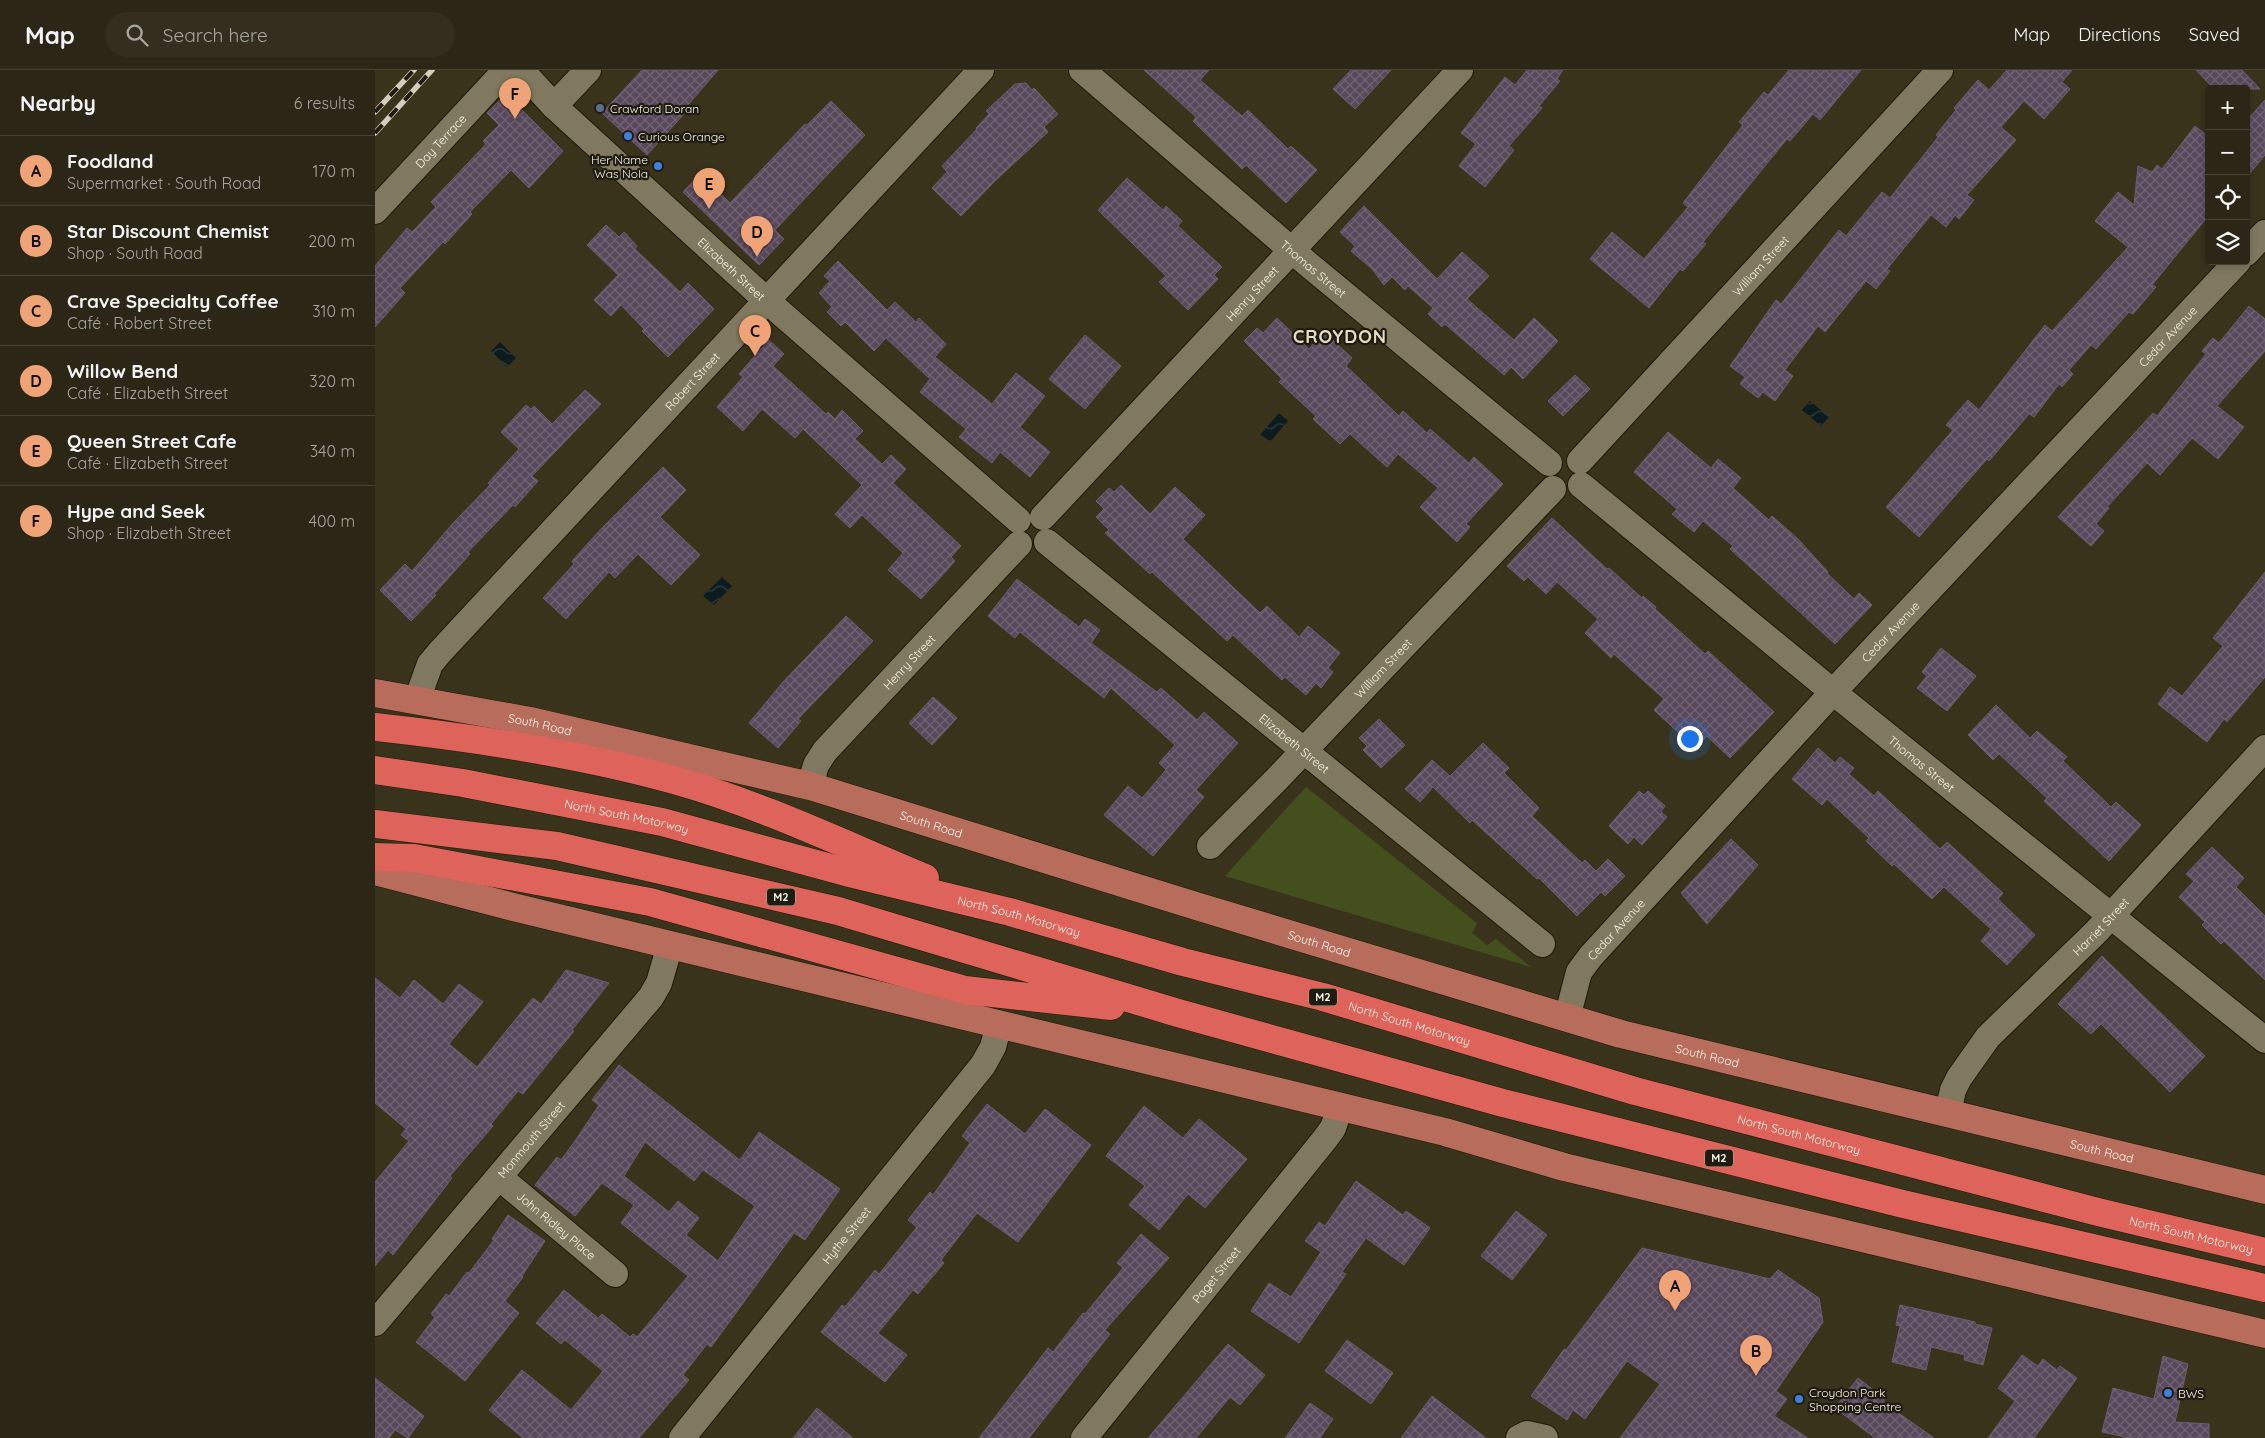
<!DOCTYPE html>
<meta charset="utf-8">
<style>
:root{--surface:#2b2615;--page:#332e1e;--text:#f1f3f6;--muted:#a6a5a0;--line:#474334;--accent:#efa377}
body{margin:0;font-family:Quicksand,sans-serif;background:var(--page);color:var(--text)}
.controls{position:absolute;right:15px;top:15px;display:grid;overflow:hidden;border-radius:5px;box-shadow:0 2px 8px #0003}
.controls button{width:45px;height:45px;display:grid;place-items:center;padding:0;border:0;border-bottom:1px solid var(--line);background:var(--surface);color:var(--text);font:25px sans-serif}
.you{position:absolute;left:1314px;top:668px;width:18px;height:18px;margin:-12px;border:4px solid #fff;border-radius:50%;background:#1a73e8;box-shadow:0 0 0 8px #1a73e833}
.badge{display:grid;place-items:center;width:32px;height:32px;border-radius:50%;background:var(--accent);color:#111;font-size:16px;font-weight:700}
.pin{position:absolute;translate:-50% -41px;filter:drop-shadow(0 1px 2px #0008)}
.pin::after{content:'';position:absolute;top:26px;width:18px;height:15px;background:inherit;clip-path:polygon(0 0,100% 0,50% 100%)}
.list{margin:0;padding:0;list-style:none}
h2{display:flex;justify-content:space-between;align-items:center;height:65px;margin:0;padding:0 20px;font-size:21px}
h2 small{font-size:16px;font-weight:400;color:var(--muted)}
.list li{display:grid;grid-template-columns:32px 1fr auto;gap:15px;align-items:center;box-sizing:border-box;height:70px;padding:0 20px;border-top:1px solid var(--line)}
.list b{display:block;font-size:19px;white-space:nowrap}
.list p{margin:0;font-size:16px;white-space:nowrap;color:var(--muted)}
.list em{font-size:16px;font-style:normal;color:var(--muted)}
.icon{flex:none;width:28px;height:28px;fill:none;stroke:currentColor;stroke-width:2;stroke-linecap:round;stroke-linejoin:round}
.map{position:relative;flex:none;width:1890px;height:1368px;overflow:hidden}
header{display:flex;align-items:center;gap:30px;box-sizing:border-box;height:70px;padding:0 25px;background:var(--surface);border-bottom:1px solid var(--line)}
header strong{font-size:24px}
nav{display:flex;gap:28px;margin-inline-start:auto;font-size:18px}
.search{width:350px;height:45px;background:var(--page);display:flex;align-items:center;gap:12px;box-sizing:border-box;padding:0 18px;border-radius:28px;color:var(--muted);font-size:19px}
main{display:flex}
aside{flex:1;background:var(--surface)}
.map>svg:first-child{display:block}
.park{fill:#43501e}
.water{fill:url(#water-waves)}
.building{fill:url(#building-cross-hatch);stroke:#6d5c70;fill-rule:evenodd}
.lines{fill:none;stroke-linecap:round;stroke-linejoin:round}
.minor-casing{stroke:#211a04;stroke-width:28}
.primary-casing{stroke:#211a04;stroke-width:29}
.motorway-casing{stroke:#211a04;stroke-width:29}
.minor{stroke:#807960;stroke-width:26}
.primary{stroke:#b86c5c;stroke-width:28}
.motorway{stroke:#de635a;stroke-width:28}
.rail-casing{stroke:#d2cebe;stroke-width:5.5}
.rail{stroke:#1e1b11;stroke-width:4;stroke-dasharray:11;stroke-linecap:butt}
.service-dot{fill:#5c6f8a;stroke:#1e1b11;stroke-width:2}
.shop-dot{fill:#3f7fe0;stroke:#1e1b11;stroke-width:2}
.labels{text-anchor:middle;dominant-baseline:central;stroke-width:4.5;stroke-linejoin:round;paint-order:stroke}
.shield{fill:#1e1b11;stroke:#b7b3a6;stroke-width:1}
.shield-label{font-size:11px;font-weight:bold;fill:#f8f4e6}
.poi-label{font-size:12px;fill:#f8f4e6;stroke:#1e1b11;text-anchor:start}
.street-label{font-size:12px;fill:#f8f4e6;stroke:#1e1b11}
.district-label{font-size:18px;font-weight:bold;letter-spacing:1px;fill:#e5ddc1;stroke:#1e1b11}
</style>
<header>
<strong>Map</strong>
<div class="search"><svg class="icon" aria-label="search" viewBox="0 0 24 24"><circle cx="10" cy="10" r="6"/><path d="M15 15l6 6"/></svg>Search here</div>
<nav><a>Map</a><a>Directions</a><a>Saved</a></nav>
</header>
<main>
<aside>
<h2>Nearby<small>6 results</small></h2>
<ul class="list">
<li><span class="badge">A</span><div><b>Foodland</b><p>Supermarket · South Road</p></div><em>170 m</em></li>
<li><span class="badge">B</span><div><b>Star Discount Chemist</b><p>Shop · South Road</p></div><em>200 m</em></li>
<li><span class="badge">C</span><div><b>Crave Specialty Coffee</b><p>Café · Robert Street</p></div><em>310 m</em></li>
<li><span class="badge">D</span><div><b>Willow Bend</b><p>Café · Elizabeth Street</p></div><em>320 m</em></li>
<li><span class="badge">E</span><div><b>Queen Street Cafe</b><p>Café · Elizabeth Street</p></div><em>340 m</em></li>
<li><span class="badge">F</span><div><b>Hype and Seek</b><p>Shop · Elizabeth Street</p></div><em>400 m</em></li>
</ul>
</aside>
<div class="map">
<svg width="1890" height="1368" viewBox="0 0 1890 1368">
<defs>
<pattern id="water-waves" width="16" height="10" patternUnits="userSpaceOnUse" patternTransform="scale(1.25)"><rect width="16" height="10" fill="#0c1b1e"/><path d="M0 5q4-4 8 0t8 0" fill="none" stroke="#303d3f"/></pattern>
<pattern id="building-cross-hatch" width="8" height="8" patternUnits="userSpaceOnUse" patternTransform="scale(1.25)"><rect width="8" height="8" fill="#58485c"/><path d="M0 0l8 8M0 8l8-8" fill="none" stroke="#716373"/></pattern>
</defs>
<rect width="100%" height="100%" fill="#39331c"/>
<path class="park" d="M931 717 1102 853 1097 863 1112 875 1121 869 1156 897 850 806Z"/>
<path class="water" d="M125 272 141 288 132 297 116 281Z
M1435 331 1454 347 1446 356 1427 340Z
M904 343 913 351 895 372 885 365Z
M347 507 357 516 339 535 328 526Z"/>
<path class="building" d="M267 0H343L307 42 309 44 272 85 227 43Z
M769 0H834L825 10 867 46 873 40 913 79 916 76 942 100 911 133 871 95 867 99 818 51 821 47Z
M976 0H1016L980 39 958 19Z
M1152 0H1188L1182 9 1185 11 1164 36 1167 38 1134 76 1139 80 1110 117 1084 96 1101 74 1086 63 1130 7 1140 15Z
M1414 0H1486L1445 50 1438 44 1415 71 1412 69 1328 172 1331 174 1308 201 1305 199 1274 238 1215 189 1237 162 1269 189 1313 137 1308 133 1368 55 1364 52 1389 22 1393 25Z
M1632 0H1697L1687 12 1695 19 1669 49 1649 31 1626 57 1641 70 1592 125 1599 130 1584 149 1580 145 1571 157 1556 145 1512 199 1515 201 1501 219 1491 211 1450 262 1443 256 1410 300 1418 306 1400 331 1388 322 1383 328 1365 314 1370 307 1355 296 1401 230 1406 234 1464 160 1471 166 1507 122 1515 128 1563 67 1561 65 1581 40 1579 38 1603 10 1614 20Z
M1821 0H1867L1885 19H1839Z
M651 13 657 20 659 18 683 44 669 57 673 62 622 109 586 146 557 118 572 102 567 96 602 59 601 58 614 44 611 41 640 14Z
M131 24 188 81 154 118 136 100 95 142 97 144 70 174 68 172 25 218 30 223 0 257V196L32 158 37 162 61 137 56 132 111 74 108 71 124 55 112 43Z
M1890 30V85L1871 108V51Z
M456 31 490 65 400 160 409 169 384 195 308 122 325 104 355 133 430 54 432 55Z
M1820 56 1834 67V145L1777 215 1781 217 1758 244 1754 242 1721 279 1716 275 1694 300 1698 304 1687 317 1684 314 1659 347 1654 344 1614 391 1612 389 1544 467 1511 437 1578 360 1571 355 1593 330 1604 340 1670 255 1677 261 1753 177 1720 151 1743 122 1759 135 1763 96 1777 102 1782 95 1787 99Z
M752 108 788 140 791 136 807 151 803 156 847 197 839 205 843 209 813 240 784 212 791 206 723 140Z
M989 136 1062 209 1087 182 1114 206 1092 229 1139 270 1159 248 1183 271 1148 309 1136 297 1129 305 1070 254 1067 257 1053 244 1058 238 1033 216 1030 220 1017 207 1009 215 997 199 976 181 980 176 965 162Z
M231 155 244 167 249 162 262 176 260 179 305 222 313 213 339 239 293 287 267 261 269 259 246 235 236 246 219 230 243 205 212 175Z
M463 191 512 240 520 232 541 252 544 248 571 274 560 287 617 334 641 303 670 326 645 357 675 382 655 407 625 382 617 393 584 367 591 359 545 322 555 309 511 268 499 281 470 252 466 256 452 242 457 237 444 223 455 211 449 206Z
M1874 236 1890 249V281L1842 336 1869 357 1843 389 1817 368 1785 405 1772 393 1732 437 1734 438 1721 454 1729 461 1716 476 1683 447 1778 343 1782 346 1831 284 1827 281 1838 268 1844 273Z
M902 248 934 279 949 262 977 288 971 296 1024 346 1028 341 1052 363 1055 359 1094 393 1099 387 1128 414 1091 454 1095 457 1082 472 1045 437 1063 418 1023 384 1012 397 975 364 965 374 938 349 941 346 904 312 907 309 869 271 882 258 888 263Z
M710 265 746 296 710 339 674 309Z
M394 270 409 284 398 296 451 344 453 342 460 349 467 340 488 361 480 369 507 394 516 385 531 399 518 413 586 476 576 487 580 491 546 529 513 500 528 483 487 445 475 458 460 444 487 415 428 359 420 368 387 339 368 361 342 337 368 307 364 304Z
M1200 305 1215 319 1188 346 1173 331Z
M210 320 226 334 157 406 163 411 140 437 138 435 93 482 95 484 59 524 61 525 36 551 5 520 30 494 37 501 79 452 115 415 113 413 144 379 126 362 151 335 156 339 159 336 177 354Z
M1293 362 1336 398 1343 389 1366 408 1358 418 1394 450 1397 446 1423 469 1453 502 1452 503 1479 529 1484 523 1497 535 1460 574 1355 479 1358 476 1328 451 1319 462 1297 444 1302 439 1259 402Z
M288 397 311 420 285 447 325 485 296 515 263 484 240 508 234 502 191 549 168 528 199 494 197 491 226 459Z
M746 415 775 444 800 417 830 445 808 469 885 543 892 536 924 567 933 556 965 583 953 598 958 602 946 618 941 613 931 625 910 607 907 610 858 565 852 571 777 502 775 504 730 463 734 460 721 447 729 439 721 431 734 418 739 422Z
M1177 448 1232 499 1234 498 1267 528 1268 526 1281 537 1280 539 1330 584 1333 581 1399 642 1355 688 1332 666 1320 678 1279 640 1289 629 1239 584 1236 588 1210 563 1223 549 1182 512 1171 524 1153 507 1149 511 1132 496Z
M1890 502V607L1852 652 1849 649 1832 672 1783 634 1795 617 1807 626 1848 576 1838 568Z
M642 509 704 557 710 549 725 560 716 573 782 622 786 618 822 650 829 642 863 673 821 720 829 727 778 786 729 745 753 716 767 728 791 700 784 693 800 675 736 618 729 628 645 562 640 568 613 546Z
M471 546 498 571 423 649 426 651 403 678 374 653 408 612Z
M1566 578 1601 606 1572 641 1542 618 1552 606 1547 602Z
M558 627 582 648 557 675 534 653Z
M1621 635 1655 668 1662 661 1692 687 1688 691 1736 737 1741 732 1766 755 1734 791 1669 731 1672 728 1624 684 1618 690 1593 665Z
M1004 649 1030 675 1006 698 988 680 992 676 984 668Z
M1108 673 1134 698 1129 703 1164 738 1157 746 1207 793 1210 790 1221 801 1233 789 1250 806 1230 826 1226 822 1202 846 1164 808 1162 809 1097 750 1095 753 1058 717 1045 732 1030 719 1057 690 1075 706Z
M1443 678 1460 693 1465 687 1479 698 1474 704 1499 726 1503 721 1565 779 1572 772 1628 823 1623 829 1660 865 1632 895 1606 871 1616 859 1569 817 1557 829 1519 794 1517 796 1491 771 1494 768 1452 729 1447 735 1417 709Z
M1264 721 1269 725 1273 721 1290 736 1286 742 1292 747 1267 775 1259 767 1253 774 1234 756Z
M1356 769 1383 795 1332 854 1306 823Z
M1837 777 1869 808 1861 817 1890 846V910L1849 871 1846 874 1827 855 1830 852 1804 827 1819 811 1811 804Z
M1727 886 1830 986 1795 1022 1726 954 1716 964 1683 934Z
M191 900 234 913 197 960 199 961 148 1024 143 1021 116 1054 118 1056 75 1106 77 1108 18 1185 13 1180 0 1196V1112L34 1071 26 1065 31 1059 0 1033V908L25 928 39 910 68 934 84 914 108 932 74 974 102 997 158 928 166 934Z
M244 995 365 1090 384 1062 465 1119 430 1170 419 1163 347 1262 336 1277 332 1274 308 1305 314 1310 264 1368H148L114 1340 147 1300 196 1340 228 1301 190 1270 186 1274 161 1253 189 1220 223 1248 227 1244 255 1267 258 1264 262 1267 313 1206 246 1153 259 1135 227 1113 200 1146 160 1115 182 1087 186 1090 200 1071 224 1035 217 1030ZM270 1072 319 1111 328 1100 380 1136 343 1191 311 1165 324 1148 303 1131 294 1142 249 1106Z
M612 1034 650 1064 670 1039 716 1075 643 1172 602 1143 566 1190 569 1193 543 1224 538 1220 503 1263 532 1285 510 1312 446 1262 467 1235 470 1237 500 1200 504 1204 542 1157 533 1150 555 1122 558 1125 595 1073 587 1066Z
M769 1036 808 1068 824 1049 872 1089 830 1138 813 1124 784 1160 754 1135 770 1116 731 1086Z
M981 1111 1028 1145 1031 1141 1055 1158 1029 1195 991 1168 967 1202 971 1204 924 1273 876 1241 894 1213 916 1227 946 1182 930 1171 944 1152 950 1156Z
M1141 1141 1172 1165 1137 1210 1106 1186Z
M133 1145 170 1171 147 1206 148 1207 130 1231 144 1243 90 1311 41 1272 60 1247 56 1244 71 1224 74 1226 92 1202 94 1203 119 1170 117 1169Z
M766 1164 794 1188 730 1260 735 1264 654 1368H604L673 1278 678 1282 708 1243 710 1244 748 1198 742 1193Z
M1267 1178 1395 1209 1403 1200 1444 1228 1448 1252 1401 1321 1412 1329 1399 1346 1433 1368H1245L1285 1314 1252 1291 1210 1349 1198 1340 1192 1350 1156 1326 1189 1279 1191 1280Z
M1525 1235 1600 1252V1254L1617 1258 1608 1295 1589 1290 1590 1285 1556 1277 1551 1300 1517 1292 1525 1256 1521 1255Z
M972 1270 1018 1303 996 1334 950 1301Z
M853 1274 890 1305 865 1335 855 1327 821 1368H773Z
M1647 1285 1663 1296 1668 1289 1682 1300 1685 1296 1702 1308 1659 1368H1613L1640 1331 1623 1318Z
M1788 1286 1813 1294 1800 1352 1834 1354V1368H1754L1727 1362 1738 1318 1779 1329Z
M0 1308 49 1346 33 1368 20 1360 14 1368H0Z
M1483 1308 1510 1329 1508 1332 1559 1368H1500L1460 1338Z
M1057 1326 1111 1368H1026Z
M935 1333 958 1349 945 1368H910Z
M442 1338 478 1368H418Z"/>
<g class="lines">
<defs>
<g id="minor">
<path id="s1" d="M146 0 179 36 391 230 643 450"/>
<path id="s2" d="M707 0 934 195 1174 393"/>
<path d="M179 36 213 0"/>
<path id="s3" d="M0 141 131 0"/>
<path d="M1871 183 1890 163"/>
<path id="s4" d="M1205 391 1565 0"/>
<path id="s5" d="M1206 415 1458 622 1890 970"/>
<path id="s6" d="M668 447 1085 0"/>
<path id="s7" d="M672 472 1167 874"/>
<path id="s8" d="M42 630 55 594 65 582 606 0"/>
<path id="s9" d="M435 716 441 695 450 681 644 474"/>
<path id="s10" d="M835 776 901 710 1178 419"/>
<path id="s11" d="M1192 948 1204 902 1216 886 1458 622 1863 191"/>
<path id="s12" d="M1573 1042 1578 1020 1584 1008 1613 967 1721 862 1890 678"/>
<path id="s13" d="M124 1107 240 1204"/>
<path id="s14" d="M0 1253 276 927 284 913 295 875"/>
<path id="s15" d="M307 1368 608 995 618 977 624 954"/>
<path id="s16" d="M709 1368 950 1069 958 1058 965 1037"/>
<path d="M1144 1368 1152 1364 1170 1368"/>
</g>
<g id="primary">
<path id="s17" d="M0 623 155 651 435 716 821 836 1246 964 1890 1120"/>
<path d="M0 801 138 837 1070 1062 1189 1097 1890 1264"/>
</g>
<g id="motorway">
<path d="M0 657C101 668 201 683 299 710 385 734 468 774 550 808"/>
<path id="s18" d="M0 700 88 713 287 752 478 804 635 842 808 892 948 927 1260 1021 1723 1142 1890 1182"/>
<path d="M0 754 182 776 463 841 803 943 1128 1033 1528 1134 1890 1218"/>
<path d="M0 787 39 788 275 832 590 920 736 936"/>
</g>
</defs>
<use href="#minor" class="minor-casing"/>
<use href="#primary" class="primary-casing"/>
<use href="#motorway" class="motorway-casing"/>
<use href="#minor" class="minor"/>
<use href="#primary" class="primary"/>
<use href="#motorway" class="motorway"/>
<defs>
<path id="rail" d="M0 42 39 0
M0 63 57 0"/>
</defs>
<use href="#rail" class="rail-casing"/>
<use href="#rail" class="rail"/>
</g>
<circle class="service-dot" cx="225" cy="38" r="5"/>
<g class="shop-dot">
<circle cx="253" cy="66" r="5"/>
<circle cx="283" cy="96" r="5"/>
<circle cx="1793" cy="1323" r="5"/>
<circle cx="1424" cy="1329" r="5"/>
</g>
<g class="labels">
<g class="shield">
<rect x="392" y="818.5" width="28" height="17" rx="4"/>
<rect x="934" y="918.5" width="28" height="17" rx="4"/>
<rect x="1330" y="1079.5" width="28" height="17" rx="4"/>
</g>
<g class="shield-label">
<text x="406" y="827">M2</text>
<text x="948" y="927">M2</text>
<text x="1344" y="1088">M2</text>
</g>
<g class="poi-label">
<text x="235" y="38">Crawford Doran</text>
<text x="263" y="66">Curious Orange</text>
<text x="273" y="89" text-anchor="end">Her Name<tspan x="273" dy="14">Was Nola</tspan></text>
<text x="1434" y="1322">Croydon Park<tspan x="1434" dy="14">Shopping Centre</tspan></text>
<text x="1803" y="1323">BWS</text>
</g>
<g class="street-label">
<text stroke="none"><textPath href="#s3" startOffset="96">Day Terrace</textPath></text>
<text stroke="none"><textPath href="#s4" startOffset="266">William Street</textPath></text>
<text stroke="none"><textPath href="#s1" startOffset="290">Elizabeth Street</textPath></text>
<text stroke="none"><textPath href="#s2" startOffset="305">Thomas Street</textPath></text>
<text stroke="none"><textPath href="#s6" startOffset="306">Henry Street</textPath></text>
<text stroke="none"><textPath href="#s11" startOffset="914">Cedar Avenue</textPath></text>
<text stroke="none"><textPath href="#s8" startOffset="424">Robert Street</textPath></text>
<text stroke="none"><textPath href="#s11" startOffset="509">Cedar Avenue</textPath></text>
<text stroke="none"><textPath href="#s9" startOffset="161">Henry Street</textPath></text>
<text stroke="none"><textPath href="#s10" startOffset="248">William Street</textPath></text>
<text stroke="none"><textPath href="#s17" startOffset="168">South Road</textPath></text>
<text stroke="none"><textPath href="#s7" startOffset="319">Elizabeth Street</textPath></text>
<text stroke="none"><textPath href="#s5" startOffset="440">Thomas Street</textPath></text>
<text stroke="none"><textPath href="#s18" startOffset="256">North South Motorway</textPath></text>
<text stroke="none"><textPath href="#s17" startOffset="572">South Road</textPath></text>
<text stroke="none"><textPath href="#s18" startOffset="661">North South Motorway</textPath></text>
<text stroke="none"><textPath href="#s12" startOffset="244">Harriet Street</textPath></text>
<text stroke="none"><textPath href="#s11" startOffset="104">Cedar Avenue</textPath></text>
<text stroke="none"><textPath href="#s17" startOffset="978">South Road</textPath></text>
<text stroke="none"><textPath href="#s18" startOffset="1066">North South Motorway</textPath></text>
<text stroke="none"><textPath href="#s17" startOffset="1382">South Road</textPath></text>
<text stroke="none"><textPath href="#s18" startOffset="1471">North South Motorway</textPath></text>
<text stroke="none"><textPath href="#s14" startOffset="241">Monmouth Street</textPath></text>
<text stroke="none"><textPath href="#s17" startOffset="1788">South Road</textPath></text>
<text stroke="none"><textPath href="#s13" startOffset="75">John Ridley Place</textPath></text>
<text stroke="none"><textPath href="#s15" startOffset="261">Hythe Street</textPath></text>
<text stroke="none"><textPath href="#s18" startOffset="1876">North South Motorway</textPath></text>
<text stroke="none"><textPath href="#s16" startOffset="210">Paget Street</textPath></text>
</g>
<g class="district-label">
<text x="965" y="266">CROYDON</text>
</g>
</g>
</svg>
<div class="controls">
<button>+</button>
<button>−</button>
<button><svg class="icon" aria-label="locate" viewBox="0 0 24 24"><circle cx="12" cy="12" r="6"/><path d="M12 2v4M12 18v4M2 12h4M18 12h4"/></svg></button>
<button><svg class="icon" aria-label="layers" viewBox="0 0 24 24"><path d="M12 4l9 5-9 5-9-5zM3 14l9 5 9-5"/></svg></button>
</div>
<div class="you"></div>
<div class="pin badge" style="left:1300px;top:1241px">A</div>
<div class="pin badge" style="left:1381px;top:1306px">B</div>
<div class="pin badge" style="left:380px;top:286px">C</div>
<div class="pin badge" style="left:382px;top:187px">D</div>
<div class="pin badge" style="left:334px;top:139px">E</div>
<div class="pin badge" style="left:140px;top:49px">F</div>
</div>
</main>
